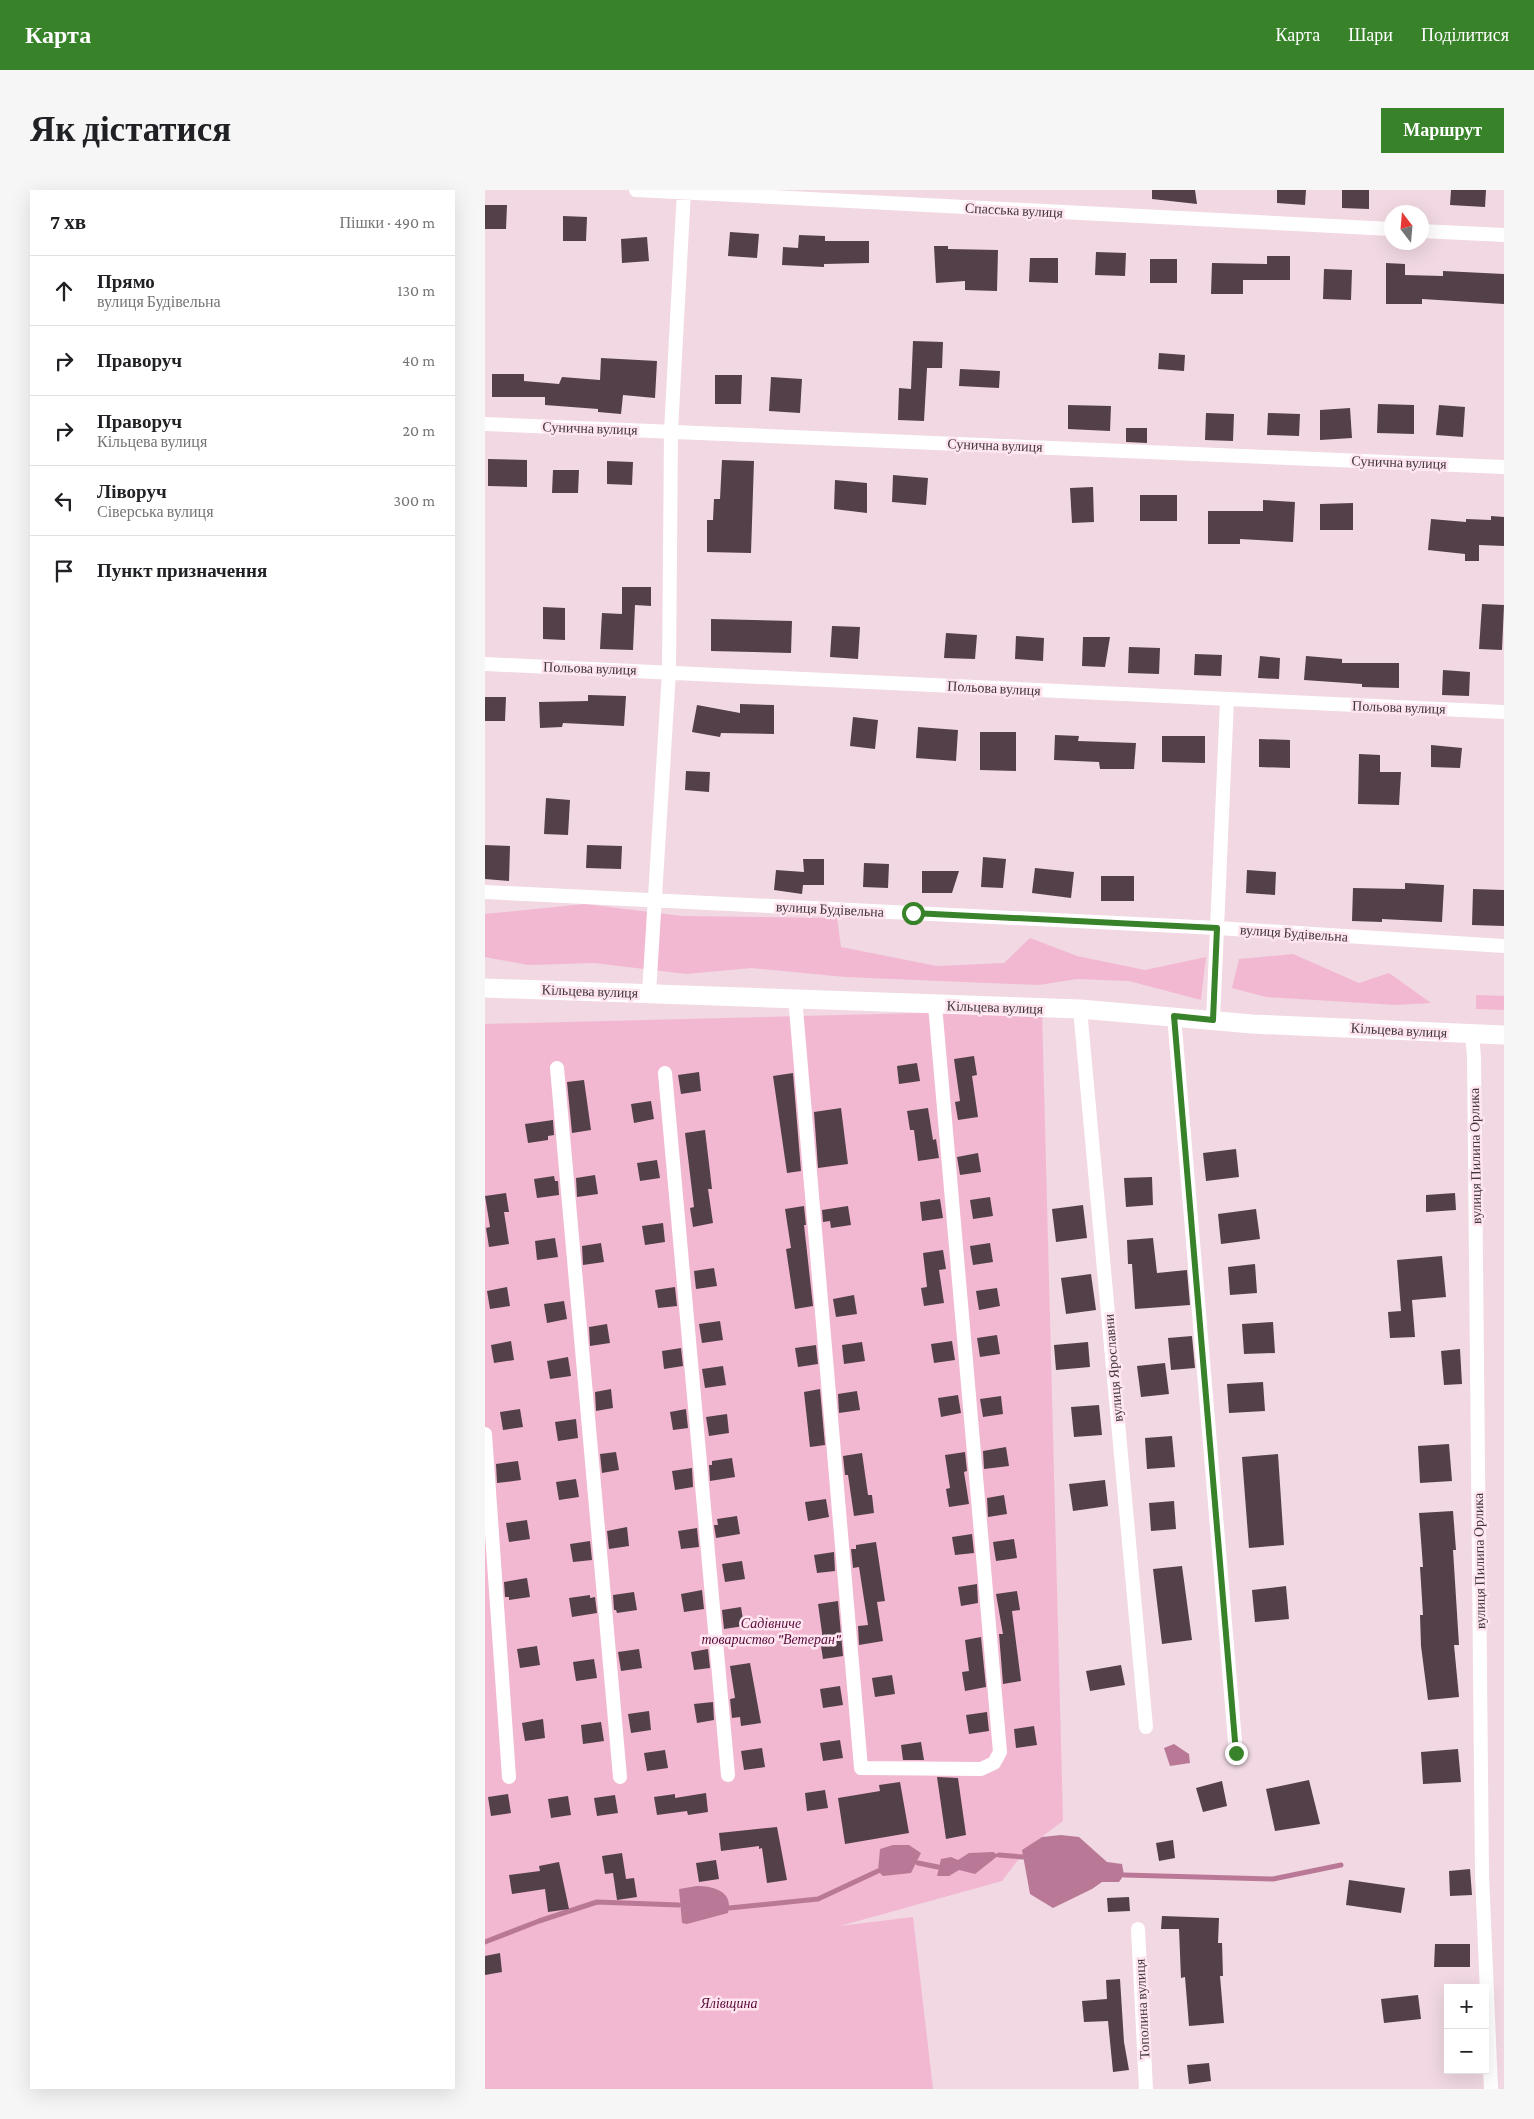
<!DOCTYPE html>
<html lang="uk">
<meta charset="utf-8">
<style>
:root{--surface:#fff;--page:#f6f6f6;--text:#202124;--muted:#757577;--line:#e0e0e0;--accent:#388229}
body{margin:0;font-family:"Crimson Pro",serif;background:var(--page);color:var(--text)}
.controls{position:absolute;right:15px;bottom:15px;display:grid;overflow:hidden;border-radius:0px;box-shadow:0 5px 20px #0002}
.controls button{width:45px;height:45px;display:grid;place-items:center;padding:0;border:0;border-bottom:1px solid var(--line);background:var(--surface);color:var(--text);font:25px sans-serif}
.compass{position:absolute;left:899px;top:15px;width:45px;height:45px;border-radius:50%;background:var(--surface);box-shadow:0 5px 20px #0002;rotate:344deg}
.stop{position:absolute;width:15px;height:15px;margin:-11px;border:4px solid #388229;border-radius:50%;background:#fff}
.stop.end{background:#388229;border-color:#fff;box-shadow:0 1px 5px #0008}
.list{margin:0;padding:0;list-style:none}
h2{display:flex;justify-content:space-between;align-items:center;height:65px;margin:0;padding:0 20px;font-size:21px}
h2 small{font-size:16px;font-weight:400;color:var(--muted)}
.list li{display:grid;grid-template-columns:32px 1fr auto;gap:15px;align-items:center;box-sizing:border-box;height:70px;padding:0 20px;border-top:1px solid var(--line)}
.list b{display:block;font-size:19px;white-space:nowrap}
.list p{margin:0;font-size:16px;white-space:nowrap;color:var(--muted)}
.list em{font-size:16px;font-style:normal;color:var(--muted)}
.icon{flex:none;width:28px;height:28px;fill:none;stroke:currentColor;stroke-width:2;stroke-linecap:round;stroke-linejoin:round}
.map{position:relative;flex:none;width:1019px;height:1899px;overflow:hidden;border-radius:0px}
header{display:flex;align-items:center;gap:30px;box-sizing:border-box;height:70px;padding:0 25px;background:var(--accent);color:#fff}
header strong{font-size:24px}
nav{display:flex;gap:28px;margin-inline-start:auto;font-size:18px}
.intro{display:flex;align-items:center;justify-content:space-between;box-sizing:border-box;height:120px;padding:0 30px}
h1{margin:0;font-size:35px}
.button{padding:12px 22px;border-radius:0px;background:var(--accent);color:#fff;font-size:18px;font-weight:700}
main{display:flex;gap:30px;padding:0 30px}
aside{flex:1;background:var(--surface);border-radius:0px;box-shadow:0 5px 20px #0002}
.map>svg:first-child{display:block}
.green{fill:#f2b8d2}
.water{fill:#b97996}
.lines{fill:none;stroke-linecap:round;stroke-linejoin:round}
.stream{stroke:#b97996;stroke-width:5}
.building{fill:#534048}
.minor{stroke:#fff;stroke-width:14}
.secondary{stroke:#fff;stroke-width:19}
.route{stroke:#388229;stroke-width:6}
.labels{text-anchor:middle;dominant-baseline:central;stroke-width:5;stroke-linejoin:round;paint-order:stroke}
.street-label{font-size:14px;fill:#41373b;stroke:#fee5f0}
.park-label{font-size:14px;font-style:italic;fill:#5a0b3a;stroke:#fee5f0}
</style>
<header>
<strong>Карта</strong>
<nav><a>Карта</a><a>Шари</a><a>Поділитися</a></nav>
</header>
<div class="intro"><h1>Як дістатися</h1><a class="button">Маршрут</a></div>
<main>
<aside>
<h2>7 хв<small>Пішки · 490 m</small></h2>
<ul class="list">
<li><svg class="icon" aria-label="ahead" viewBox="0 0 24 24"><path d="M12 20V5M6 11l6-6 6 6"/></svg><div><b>Прямо</b><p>вулиця Будівельна</p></div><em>130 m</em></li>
<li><svg class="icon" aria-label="right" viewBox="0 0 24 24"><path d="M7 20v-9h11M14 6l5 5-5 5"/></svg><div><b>Праворуч</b></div><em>40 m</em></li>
<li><svg class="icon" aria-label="right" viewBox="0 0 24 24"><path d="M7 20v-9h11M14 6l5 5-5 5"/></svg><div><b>Праворуч</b><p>Кільцева вулиця</p></div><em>20 m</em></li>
<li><svg class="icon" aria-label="left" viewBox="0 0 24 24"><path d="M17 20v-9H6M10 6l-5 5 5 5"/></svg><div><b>Ліворуч</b><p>Сіверська вулиця</p></div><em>300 m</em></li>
<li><svg class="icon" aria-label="arrive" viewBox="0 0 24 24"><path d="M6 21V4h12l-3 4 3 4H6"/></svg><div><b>Пункт призначення</b></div></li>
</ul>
</aside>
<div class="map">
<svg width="1019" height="1899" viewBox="0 0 1019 1899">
<rect width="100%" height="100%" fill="#f1d8e2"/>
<path class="green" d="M100 714 197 726 352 728 356 757 452 776 519 773 545 748 592 766 660 780 721 767 716 810 644 791 592 789 554 795 360 787 267 778 201 784 109 773 43 775 0 767V724Z
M808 764 874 793 904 783 946 813 911 815 781 807 747 798 754 769Z
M991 805 1019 806V820L991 819Z
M557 820 578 1631 543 1657 517 1691 355 1736 428 1727 448 1899H0V834Z"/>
<path class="water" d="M689 1554 704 1564 705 1573 685 1576 679 1558Z
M576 1645 594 1647 622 1672 637 1674 639 1685 634 1692H617L607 1699 568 1718 545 1704 537 1660 557 1647Z
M408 1655H424L436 1663 426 1683 398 1686 393 1681 395 1659Z
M508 1662 514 1665 490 1684 474 1680 464 1686H452L456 1669 466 1667 473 1670 484 1663Z
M212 1696C228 1696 249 1701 243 1723L202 1734 197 1733 194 1699Z"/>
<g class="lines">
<path class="stream" d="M514 1665 538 1667
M433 1673 453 1677
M639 1685 788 1689 856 1675
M244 1718 333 1709 393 1681
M0 1752 54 1731 112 1712 194 1715"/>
</g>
<path class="building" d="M667 0H710L712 14 667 9Z
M792 0H821L820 15 792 13Z
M857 0H884V19L857 18Z
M966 0H1001L1000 17 965 15Z
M0 15H22L21 39H0Z
M78 26 102 27 101 51H78Z
M245 42 274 44 272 68 243 66Z
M314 45 340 46V51H384V73L339 74V77L297 75 298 57 313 58Z
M162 47 164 71 137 73 136 49Z
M449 56H463V59L513 60 512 101 480 100V91L451 93Z
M611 62 641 63 640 86 610 85Z
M782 66H805V90H758V104H726L727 73 782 74Z
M545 68H573V93L544 92Z
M665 69H692V93H665Z
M901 73 920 74V85L958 86V81L1019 84V114L937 109V114H901Z
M839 79 867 80 866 110 838 109Z
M428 151 458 152 457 178H442L439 231 413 230 414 198 426 199Z
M674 163 700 165 699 181 673 179Z
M116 168 172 171 170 208 138 205 136 224 113 222V219L60 215V207H7V184H39V191L74 194 77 187 115 190Z
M475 179 515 181 514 198 474 196Z
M230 185H257L256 214H230Z
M286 187 317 189 315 223 284 221Z
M893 214 929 215V244L892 243Z
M583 215 626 216 625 241 583 239Z
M954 215 980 217 978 247 951 245Z
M865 218 867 248 835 250V220Z
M721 223 749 224 748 251 720 250Z
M783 223 815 224 814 246 782 245Z
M641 238H662V253L641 252Z
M3 269 42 270V297L3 296Z
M237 270 269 271 266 363 222 362V330H228L229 309H235Z
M122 271 148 272 147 295 122 294Z
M68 280H94L93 303H67Z
M408 285 443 288 441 315 407 312Z
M350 290 382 293V323L349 319Z
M608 297 609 332 587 333 585 298Z
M655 305H692V331H655Z
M778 310 810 312 808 352 755 349V354H723V321H778Z
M868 313V340H835V314Z
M1006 326 1019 327V356L994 355V371H980V364L943 360 946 329 981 332V329L1006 330Z
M137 397H166V416L150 415 148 460 115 459 117 423 137 424Z
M997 414 1019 415 1017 460 994 459Z
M58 417 80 418V450L58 449Z
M226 429 307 431 306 463 226 461Z
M347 436 375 437 373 469 345 467Z
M461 443 492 445 490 469 459 468Z
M531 446 559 448 558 471 530 469Z
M598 447H625L620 477 597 476Z
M644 457 675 458 674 484 643 483Z
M710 464 737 465 736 486 709 485Z
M775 466 795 468 794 489 773 488Z
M821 466 857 469V473H914V498L877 497V494L819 490Z
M958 480 985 482 984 506 957 505Z
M103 505 141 506 139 536 78 533 77 537 55 538 54 512 103 511Z
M0 507H21L20 531H0Z
M255 514 289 515V544L236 543 235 547 207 542 212 515 255 523Z
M368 527 393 530 390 559 365 556Z
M433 537 473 540 471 571 431 568Z
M495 542H531V581L495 580Z
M570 545 594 546 593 551 651 553 649 579H615L614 572 569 570Z
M677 546H720V573L677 572Z
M774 549 805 550V578L774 577Z
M946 555 977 558 975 578 946 577Z
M874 564 895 565V582H916L914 615 873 614Z
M201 581 225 582 224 602 200 600Z
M61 608 85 610 83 645 59 644Z
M0 655 25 656 24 691 0 689Z
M102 655 137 656 136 679 101 678Z
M498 667 521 669 518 698 496 697Z
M318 669H339V695H318L317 704 289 700 291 680 319 682Z
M379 673 404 674 403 698 378 697Z
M550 678 589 682 586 708 547 703Z
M762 680 791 682 790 705 761 703Z
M437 681H474L467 703H437Z
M616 686H649V711H616Z
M920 693 959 695 957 732 897 729V732L867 731 868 698 920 699Z
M988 699 1019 700V736L987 735Z
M489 866 492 885 487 886 493 927 473 930 470 912 475 911 469 869Z
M432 873 435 891 414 894 412 876Z
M214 882 216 901 196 904 193 885Z
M308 883 316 981 302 983 288 886Z
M99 890 106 940 87 943 82 892Z
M166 911 169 929 149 933 146 914Z
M356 918 363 974 333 978 329 922Z
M443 918 448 950 451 949 454 968 433 971 429 940H425L422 921Z
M68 930 69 945 63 946V950L43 953 40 934Z
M220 940 227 999H223L228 1033 208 1037 205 1018 209 1017 200 943Z
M751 959 754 987 721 991 718 963Z
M493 963 496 982 475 985 472 967Z
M172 970 175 988 155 991 152 973Z
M110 985 113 1004 92 1007 91 988Z
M69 986 70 991H73L74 1005 52 1008 49 989Z
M667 987 668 1015 641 1017 639 988Z
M21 1003 24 1022H19L24 1054 4 1057 1 1038 5 1037 0 1006Z
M970 1003 971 1020 941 1022V1005Z
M505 1007 508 1026 488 1029 485 1010Z
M455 1009 458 1028 437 1031 435 1012Z
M598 1015 602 1048 571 1052 567 1019Z
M319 1016 321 1035H319L328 1116 310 1119 301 1059 306 1058 300 1019Z
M363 1016 366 1035 346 1038 345 1031 338 1032 337 1020Z
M771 1019 775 1049 736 1054 733 1024Z
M178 1033 180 1052 160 1055 157 1036Z
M70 1048 73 1067 52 1070 50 1051Z
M668 1048 672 1083 702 1080 705 1115 650 1119 647 1074H643L642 1050Z
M116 1053 119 1072 98 1075 97 1056Z
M505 1053 508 1072 488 1075 485 1056Z
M458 1060 461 1079 454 1080 459 1113 439 1116 436 1098 442 1097 438 1063Z
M957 1066 961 1107 927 1110 930 1147 905 1148 903 1122 916 1121 912 1070Z
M770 1074 772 1103 745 1105 743 1077Z
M229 1078 232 1096 211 1099 209 1081Z
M606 1084 611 1120 581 1124 576 1088Z
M22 1097 25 1116 5 1119 2 1101Z
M190 1097 192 1116 173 1118 170 1100Z
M512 1098 515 1116 494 1120 491 1101Z
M369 1105 372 1124 351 1127 348 1109Z
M79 1111 82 1129 62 1133 59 1114Z
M235 1131 238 1150 217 1153 214 1134Z
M788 1132 790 1163 759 1164 757 1134Z
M122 1134 125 1153 105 1156 104 1137Z
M512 1145 515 1164 495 1167 492 1148Z
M707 1146 710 1178 686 1180 683 1148Z
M26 1151 29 1170 9 1173 6 1155Z
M467 1151 470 1170 449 1173 446 1154Z
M377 1152 380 1171 359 1174 357 1155Z
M603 1152 605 1177 571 1180 569 1155Z
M331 1155 333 1174 313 1177 310 1158Z
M196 1158 198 1176 179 1179 177 1161Z
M975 1159 977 1194 959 1195 956 1161Z
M83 1167 86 1186 65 1189 62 1171Z
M680 1173 684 1204 656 1207 652 1176Z
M238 1176 241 1195 220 1198 217 1179Z
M778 1192 780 1221 744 1223 742 1194Z
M126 1199 128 1218 111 1221 110 1202Z
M335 1199 340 1255 325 1257 319 1202Z
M372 1201 375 1220 354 1223 353 1204Z
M473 1205 476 1223 456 1227 453 1208Z
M516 1206 518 1224 498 1227 495 1209Z
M614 1215 617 1245 589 1247 586 1217Z
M35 1219 38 1237 18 1240 15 1222Z
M201 1219 203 1238 188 1240 185 1222Z
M242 1224 244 1243 224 1246 221 1227Z
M91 1229 93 1248 73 1251 70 1232Z
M687 1246 690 1277 662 1279 660 1248Z
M964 1254 967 1291 935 1293 933 1256Z
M521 1257 524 1276 499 1279 498 1261Z
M131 1262 134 1280 117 1283 115 1264Z
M480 1262 482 1281 479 1282 484 1314 464 1317 461 1299 465 1298 460 1265Z
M377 1263 383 1305H387L389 1323 369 1326 363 1285H360L358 1266Z
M793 1264 799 1355 764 1358 757 1267Z
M247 1268 250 1287 225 1291 224 1275H227V1271Z
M33 1271 36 1290 12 1293 11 1274Z
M207 1278 208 1297 190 1300 187 1281Z
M91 1289 94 1307 74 1310 71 1292Z
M620 1290 623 1316 588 1321 584 1294Z
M519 1305 522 1324 503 1327 502 1308Z
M341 1309 344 1327 323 1331 320 1312Z
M689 1311 691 1339 666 1341 664 1313Z
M968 1321 971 1360H968L974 1455H969L974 1507 943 1510 936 1456 935 1425H938L935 1377H938L934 1323Z
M252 1326 255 1344 231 1348 229 1335H233L232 1329Z
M42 1330 45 1349 24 1352 21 1333Z
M142 1337 144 1356 124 1359 122 1341Z
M212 1338 214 1357 196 1359 193 1341Z
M487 1344 489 1363 470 1365 467 1347Z
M529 1349 532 1368 511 1371 508 1352Z
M105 1351 107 1370 88 1372 85 1354Z
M391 1352 400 1411 392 1412 398 1451 374 1455 373 1436 383 1435 374 1377 368 1378 366 1359H371V1355Z
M349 1362 350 1381 332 1383 329 1365Z
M257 1371 260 1389 240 1392 237 1374Z
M697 1376 707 1450 677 1454 668 1379Z
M42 1388 45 1407 24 1410V1407H20L19 1392Z
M492 1394 493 1413 476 1416 473 1397Z
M801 1396 804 1429 770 1432 767 1400Z
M217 1400 219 1419 199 1422 196 1404Z
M532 1401 535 1420 527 1421 536 1491 518 1494 514 1444H518L511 1404Z
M149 1402 152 1420 132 1423 131 1420H129L128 1405Z
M105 1405V1408L110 1407 112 1423 87 1427 84 1408Z
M353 1411 358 1466 338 1469 335 1450H338L333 1414Z
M256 1417 259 1436 239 1439 237 1420Z
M496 1447 501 1497 480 1501 477 1482 484 1481 480 1450Z
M52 1456 55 1475 35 1478 32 1459Z
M154 1459 157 1478 136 1481 133 1462Z
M223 1459 225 1478 209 1480 206 1462Z
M109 1469 112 1488 91 1491 88 1472Z
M265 1473 276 1533 256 1536 255 1527 247 1528 245 1509 250 1508 245 1476Z
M636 1475 640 1495 605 1501 601 1481Z
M407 1485 410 1504 390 1507 387 1488Z
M355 1496 358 1515 338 1518 335 1499Z
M228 1512 229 1530 212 1533 209 1514Z
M164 1521 166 1540 146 1543 143 1524Z
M502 1522 504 1541 484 1544 481 1525Z
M58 1529 60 1548 40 1551 37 1533Z
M116 1532 119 1551 98 1554 96 1535Z
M549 1536 552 1555 531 1558 529 1539Z
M355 1550 358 1568 338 1571 335 1553Z
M436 1552 439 1570H418L416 1555Z
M277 1558 280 1577 259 1580 256 1561Z
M973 1559 976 1592 938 1594 936 1562Z
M180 1560 183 1578 162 1581 159 1563Z
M452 1587 473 1588 481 1645 461 1649Z
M824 1590 835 1634 790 1641 781 1599Z
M737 1591 742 1616 718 1622 711 1598Z
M415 1592 424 1643 360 1654 353 1608 395 1601 394 1595Z
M340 1600 343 1618 322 1621 320 1603Z
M221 1603 223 1622 203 1625 202 1621 172 1625 169 1607 190 1604V1608Z
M23 1604 26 1623 6 1626 3 1607Z
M130 1605 133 1623 112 1626 109 1608Z
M83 1606 86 1625 66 1628 63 1609Z
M292 1637 302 1690 282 1693 277 1658 274 1659V1656L236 1661 234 1643Z
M688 1650 690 1668 674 1671 671 1653Z
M137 1663 141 1689 149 1688 152 1707 132 1710 128 1683 120 1684 117 1666Z
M231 1670 234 1689 214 1692 211 1673Z
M74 1672 84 1719 63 1722 60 1699 27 1704 24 1685 55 1681 54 1676Z
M985 1679 987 1705 965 1706 964 1681Z
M864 1690 920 1698 916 1723 861 1715Z
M644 1707 645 1721 623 1722 622 1708Z
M677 1726 734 1728 733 1753H737L738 1786H735L739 1833 704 1836 700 1787 696 1788 694 1739H676Z
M950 1754H985V1777H949Z
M15 1763 17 1782 0 1785V1766Z
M635 1789 639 1852 644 1880 628 1882 623 1831 599 1832 597 1811 622 1809 621 1790Z
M933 1805 936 1829 899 1833 896 1809Z
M724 1873 726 1891 704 1894 702 1875Z"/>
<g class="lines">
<path class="minor" d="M151 0 906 39
M936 41 1019 45
M0 234 1019 277
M0 474 1019 522
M0 702 732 738 1019 756
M164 803 184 482 186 241 199 0
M310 807 376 1578 496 1579 509 1573 515 1562 450 815
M595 819 661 1537
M689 826 751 1563
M728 830 742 510
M987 844 989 867 997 1684 1006 1899
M72 878 135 1587
M180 883 243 1585
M0 1244 24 1587
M653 1739 661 1899"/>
<path class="secondary" d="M0 798 595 819 767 834 1019 845"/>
</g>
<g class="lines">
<path class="route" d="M428 723 732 738 728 830 689 826 751 1563"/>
</g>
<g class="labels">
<g class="street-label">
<text transform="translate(529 20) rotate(3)">Спасська вулиця</text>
<text transform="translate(105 238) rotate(2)">Сунична вулиця</text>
<text transform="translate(510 255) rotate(2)">Сунична вулиця</text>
<text transform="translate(914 272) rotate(2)">Сунична вулиця</text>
<text transform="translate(105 478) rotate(2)">Польова вулиця</text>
<text transform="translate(509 498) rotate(3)">Польова вулиця</text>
<text transform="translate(914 517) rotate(2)">Польова вулиця</text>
<text transform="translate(345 719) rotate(3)">вулиця Будівельна</text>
<text transform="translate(809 743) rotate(4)">вулиця Будівельна</text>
<text transform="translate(105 801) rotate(2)">Кільцева вулиця</text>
<text transform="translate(510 817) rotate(2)">Кільцева вулиця</text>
<text transform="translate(914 840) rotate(3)">Кільцева вулиця</text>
<text transform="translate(990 966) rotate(-91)">вулиця Пилипа Орлика</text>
<text transform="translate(628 1178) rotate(-95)">вулиця Ярославни</text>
<text transform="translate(994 1371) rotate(-91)">вулиця Пилипа Орлика</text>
<text transform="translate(657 1819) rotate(-93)">Тополина вулиця</text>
</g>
<g class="park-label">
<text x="286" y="1433">Садівниче<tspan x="286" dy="16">товариство "Ветеран"</tspan></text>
<text x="244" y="1813">Ялівщина</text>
</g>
</g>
</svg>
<div class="controls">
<button>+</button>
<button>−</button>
</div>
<svg class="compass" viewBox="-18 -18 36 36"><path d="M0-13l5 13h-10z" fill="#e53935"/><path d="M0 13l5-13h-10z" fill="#757577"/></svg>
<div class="stop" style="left:428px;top:723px"></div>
<div class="stop end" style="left:751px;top:1563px"></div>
</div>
</main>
